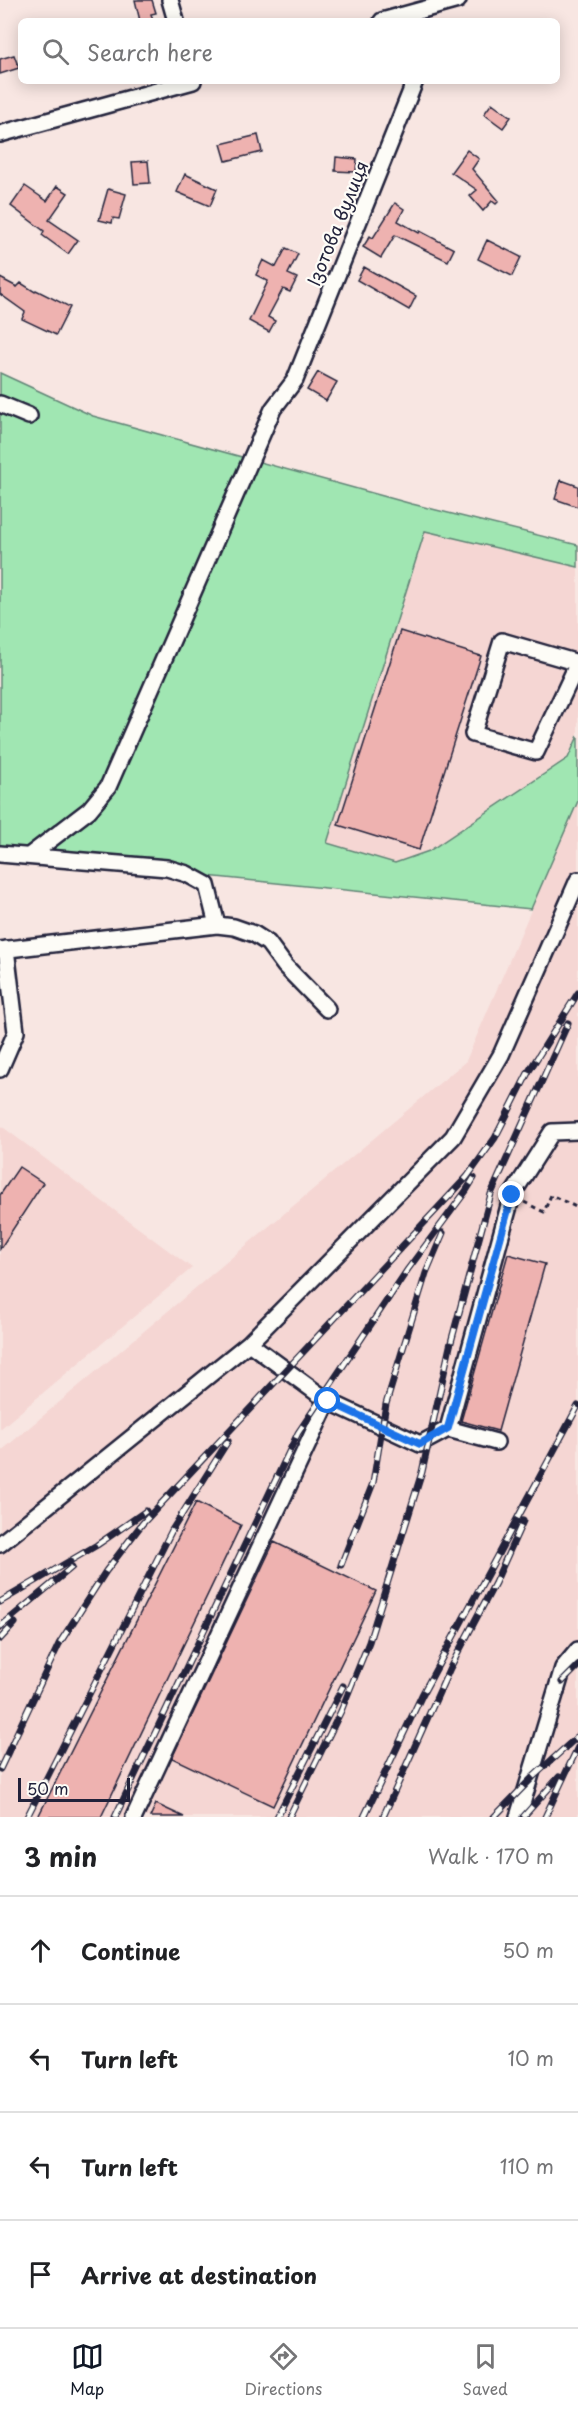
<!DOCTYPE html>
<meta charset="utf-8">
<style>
:root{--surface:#fff;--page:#f6f6f6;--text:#202124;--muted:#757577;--line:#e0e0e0;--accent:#111827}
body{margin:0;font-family:"Playpen Sans",sans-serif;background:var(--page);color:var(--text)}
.scale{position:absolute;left:18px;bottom:15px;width:112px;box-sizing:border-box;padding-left:6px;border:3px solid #22223b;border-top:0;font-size:16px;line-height:21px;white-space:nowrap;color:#22223b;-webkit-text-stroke:4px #fdfcf7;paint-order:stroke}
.stop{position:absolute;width:18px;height:18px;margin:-14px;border:4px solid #1a73e8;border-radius:50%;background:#fff}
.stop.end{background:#1a73e8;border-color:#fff;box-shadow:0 2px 6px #0008}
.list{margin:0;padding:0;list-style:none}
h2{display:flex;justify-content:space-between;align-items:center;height:78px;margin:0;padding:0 24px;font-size:26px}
h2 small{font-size:20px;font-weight:400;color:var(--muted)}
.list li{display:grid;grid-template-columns:39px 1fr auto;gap:18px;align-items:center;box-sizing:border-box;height:108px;padding:0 24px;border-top:2px solid var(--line)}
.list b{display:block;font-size:22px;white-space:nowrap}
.list em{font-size:20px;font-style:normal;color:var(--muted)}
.icon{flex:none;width:33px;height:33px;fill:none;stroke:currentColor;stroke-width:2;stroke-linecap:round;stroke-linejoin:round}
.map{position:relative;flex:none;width:578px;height:1817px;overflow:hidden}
.search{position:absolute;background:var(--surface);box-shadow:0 3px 15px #0003;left:18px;right:18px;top:18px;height:66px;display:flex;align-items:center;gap:15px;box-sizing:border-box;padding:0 21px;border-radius:9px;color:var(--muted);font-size:22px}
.sheet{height:510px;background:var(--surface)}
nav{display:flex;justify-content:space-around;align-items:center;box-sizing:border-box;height:84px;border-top:2px solid var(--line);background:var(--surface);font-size:16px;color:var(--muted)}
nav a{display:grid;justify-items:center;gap:3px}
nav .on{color:var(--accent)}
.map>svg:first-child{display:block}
.built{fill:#f5d6d3}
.green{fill:#a0e6b2;stroke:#618476;stroke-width:1.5}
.building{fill:#eeb2b0;stroke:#22223b;stroke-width:1.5}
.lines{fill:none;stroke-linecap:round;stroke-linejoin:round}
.minor-casing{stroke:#22223b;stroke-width:20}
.path{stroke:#22223b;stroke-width:3;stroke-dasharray:4.5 4.5;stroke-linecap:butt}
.minor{stroke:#fdfcf7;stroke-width:15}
.rail-casing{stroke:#22223b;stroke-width:7}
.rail{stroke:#fdfcf7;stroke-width:4.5;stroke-dasharray:14;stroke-linecap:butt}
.route{stroke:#1a73e8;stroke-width:8}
.labels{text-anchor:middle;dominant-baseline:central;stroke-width:4.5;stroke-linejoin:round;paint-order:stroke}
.street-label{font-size:18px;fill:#22223b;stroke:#fdfcf7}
</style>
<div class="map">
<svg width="578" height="1817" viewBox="0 0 578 1817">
<rect width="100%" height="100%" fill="#f8e6e2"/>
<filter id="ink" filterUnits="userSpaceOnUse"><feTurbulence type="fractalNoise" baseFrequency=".0167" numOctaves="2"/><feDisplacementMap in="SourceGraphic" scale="12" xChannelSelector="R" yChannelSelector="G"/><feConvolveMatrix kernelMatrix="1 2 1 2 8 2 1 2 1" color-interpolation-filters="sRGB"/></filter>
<g filter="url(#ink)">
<path class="built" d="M425 530 578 567V736L568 758 429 851 395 863 327 843Z
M578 801V1817H0V1452L466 1061Z
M0 1125 192 1268 0 1429Z"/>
<path class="green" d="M0 373 93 416 412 504 578 545V567L425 531 327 843 395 863 429 851 568 758 578 736V801L531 909 0 855Z"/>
<path class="building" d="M135 0H152L156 13 151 14 153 21H140Z
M14 55 19 68 0 74V59Z
M492 103 511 117 503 128 484 114Z
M258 135 262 152 226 161 221 144Z
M467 150 479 159 472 169 499 201 496 204 492 201 483 211 470 196 477 190 451 172Z
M336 157 357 159 356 172 335 171Z
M148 161 150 183 134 184 132 162Z
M185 174 217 189 210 206 177 192Z
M25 186 47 201 57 186 68 193 49 220 78 240 68 254 42 235 44 231 11 206Z
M108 189 126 194 119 219 113 218 112 223 99 220Z
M395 203 404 209 398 221 419 233 420 231 454 249 448 261 395 235 381 258 363 247 370 236 373 238Z
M487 240 521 257 512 276 478 259Z
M286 248 298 254 288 274 297 278 290 292 283 289 268 317 275 321 269 332 249 321 268 281 256 275 263 260 276 267Z
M364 267 416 296 409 310 357 280Z
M0 278 17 287 21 283 35 292 36 290 70 307 56 335 22 319 25 312 0 294Z
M318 372 337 382 326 401 307 390Z
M561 480 578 486V507L555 499Z
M400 631 481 656 419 850 338 825Z
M19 1167 43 1183 0 1249V1195Z
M508 1254 545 1264 498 1431 461 1421Z
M196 1502 241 1525 101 1817H38Z
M274 1542 376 1591 273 1806 172 1758Z
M156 1804 184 1817H150Z"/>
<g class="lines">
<defs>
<path id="minor" d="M170 0 176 21
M382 21 458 0
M0 134 193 81
M0 404 29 416
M578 663 502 641 473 734 536 752 578 663V662
M0 854 167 868 187 874 207 885 217 925
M29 856 89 810 108 787 273 409 295 380 415 81
M0 950 217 925 234 927 254 934 268 943 285 966 327 1009
M0 1069 16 1032 6 949
M249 1343 328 1401 420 1444 448 1429 496 1442
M448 1429 512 1195 552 1132 578 1131
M0 1544 249 1343 453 1137 501 1055 578 880
M134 1817 328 1401
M518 1817 563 1668 578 1650"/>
</defs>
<use href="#minor" class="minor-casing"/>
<path class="path" d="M524 1202 544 1212 551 1195 578 1208"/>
<use href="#minor" class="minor"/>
<defs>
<path id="rail" d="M341 1565 373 1483 386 1404 426 1273 443 1233
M0 1602 97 1545 146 1511
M0 1627 72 1567
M0 1639 15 1623
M562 1682 578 1666
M0 1769 59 1644 106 1571 142 1524 467 1177 495 1138 529 1071 578 993
M27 1817 172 1530 228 1441
M115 1817 298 1433 408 1269 466 1191 474 1178
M277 1817 343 1686
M289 1817 341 1711 369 1642 422 1472 450 1346 491 1194 568 1023
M364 1817 422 1695 578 1406
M383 1817 450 1668 495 1583 523 1521
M494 1817 533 1777 578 1736
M523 1817 559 1777
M545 1817 578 1747"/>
</defs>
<use href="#rail" class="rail-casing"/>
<use href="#rail" class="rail"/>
</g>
</g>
<g class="lines" filter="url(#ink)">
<path class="route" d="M328 1401 420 1444 448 1428 512 1195"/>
</g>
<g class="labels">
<g class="street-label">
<text transform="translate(337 223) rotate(-68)">Ізотова вулиця</text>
</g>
</g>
</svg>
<div class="scale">50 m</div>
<div class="stop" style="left:328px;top:1401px"></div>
<div class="stop end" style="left:512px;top:1195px"></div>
<div class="search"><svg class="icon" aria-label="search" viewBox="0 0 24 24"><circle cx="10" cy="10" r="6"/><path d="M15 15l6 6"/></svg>Search here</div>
</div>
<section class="sheet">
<h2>3 min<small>Walk · 170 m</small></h2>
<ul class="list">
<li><svg class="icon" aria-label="ahead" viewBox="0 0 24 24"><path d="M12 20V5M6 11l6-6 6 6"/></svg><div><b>Continue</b></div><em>50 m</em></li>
<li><svg class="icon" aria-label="left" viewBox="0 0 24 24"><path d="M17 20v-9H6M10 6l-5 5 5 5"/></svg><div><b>Turn left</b></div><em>10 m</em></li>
<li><svg class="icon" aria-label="left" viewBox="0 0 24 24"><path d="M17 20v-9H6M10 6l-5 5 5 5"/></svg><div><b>Turn left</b></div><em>110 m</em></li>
<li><svg class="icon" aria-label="arrive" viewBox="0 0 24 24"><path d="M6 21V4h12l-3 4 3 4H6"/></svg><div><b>Arrive at destination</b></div></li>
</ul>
</section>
<nav>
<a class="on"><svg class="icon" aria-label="map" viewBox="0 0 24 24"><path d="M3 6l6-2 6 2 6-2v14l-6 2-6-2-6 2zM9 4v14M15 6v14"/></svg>Map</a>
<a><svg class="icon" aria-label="directions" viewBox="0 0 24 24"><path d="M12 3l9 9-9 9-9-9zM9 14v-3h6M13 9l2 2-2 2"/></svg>Directions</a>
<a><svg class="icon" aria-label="saved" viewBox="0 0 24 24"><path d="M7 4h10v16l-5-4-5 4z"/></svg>Saved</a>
</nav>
